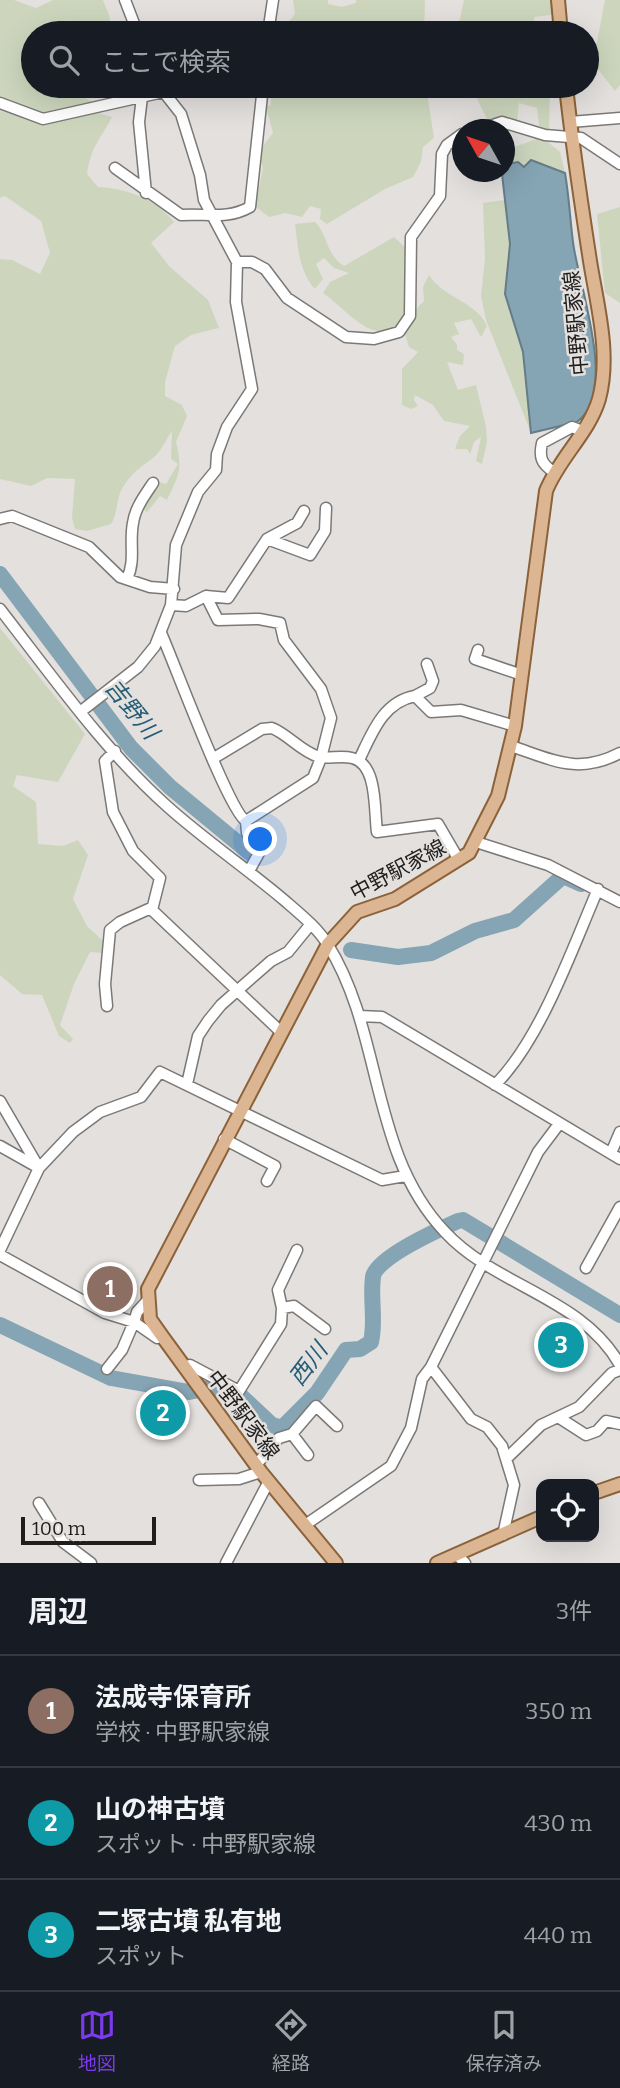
<!DOCTYPE html>
<html lang="ja">
<meta charset="utf-8">
<style>
:root{--surface:#171b24;--page:#20242c;--text:#f1f3f6;--muted:#9ea1a6;--line:#363941;--accent:#7c3aed}
body{margin:0;font-family:Bitter,"Noto Sans JP",serif;background:var(--page);color:var(--text)}
.controls{position:absolute;right:21px;bottom:21px;display:grid;overflow:hidden;border-radius:14px;box-shadow:0 7px 28px #0002}
.controls button{width:63px;height:63px;display:grid;place-items:center;padding:0;border:0;border-bottom:2px solid var(--line);background:var(--surface);color:var(--text);font:35px sans-serif}
.compass{position:absolute;left:452px;top:119px;width:63px;height:63px;border-radius:50%;background:var(--surface);box-shadow:0 7px 28px #0002;rotate:310deg}
.scale{position:absolute;left:21px;bottom:18px;width:135px;box-sizing:border-box;padding-left:7px;border:4px solid #1f1e1d;border-top:0;font-size:19px;line-height:24px;white-space:nowrap;color:#1f1e1d;-webkit-text-stroke:5px #e3e0de;paint-order:stroke}
.you{position:absolute;left:261px;top:840px;width:24px;height:24px;margin:-18px;border:5px solid #fff;border-radius:50%;background:#1a73e8;box-shadow:0 0 0 10px #1a73e833}
.badge{display:grid;place-items:center;width:46px;height:46px;border-radius:50%;background:var(--accent);color:#fff;font-size:23px;font-weight:700}
.pin{position:absolute;translate:-50% -50%;border:4px solid #fff;box-shadow:0 2px 7px #0006}
.list{margin:0;padding:0;list-style:none}
h2{display:flex;justify-content:space-between;align-items:center;height:91px;margin:0;padding:0 28px;font-size:30px}
h2 small{font-size:23px;font-weight:400;color:var(--muted)}
.list li{display:grid;grid-template-columns:46px 1fr auto;gap:21px;align-items:center;box-sizing:border-box;height:112px;padding:0 28px;border-top:2px solid var(--line)}
.list b{display:block;font-size:26px;white-space:nowrap}
.list p{margin:0;font-size:23px;white-space:nowrap;color:var(--muted)}
.list em{font-size:23px;font-style:normal;color:var(--muted)}
.icon{flex:none;width:38px;height:38px;fill:none;stroke:currentColor;stroke-width:2;stroke-linecap:round;stroke-linejoin:round}
.map{position:relative;flex:none;width:620px;height:1563px;overflow:hidden}
.search{position:absolute;background:var(--surface);box-shadow:0 7px 28px #0002;left:21px;right:21px;top:21px;height:77px;display:flex;align-items:center;gap:18px;box-sizing:border-box;padding:0 24px;border-radius:38px;color:var(--muted);font-size:26px}
.sheet{height:427px;background:var(--surface)}
nav{display:flex;justify-content:space-around;align-items:center;box-sizing:border-box;height:98px;border-top:2px solid var(--line);background:var(--surface);font-size:19px;color:var(--muted)}
nav a{display:grid;justify-items:center;gap:4px}
nav .on{color:var(--accent)}
.map>svg:first-child{display:block}
.green{fill:#cdd6bd}
.water{fill:#85a4b4;stroke:#667c87;stroke-width:2}
.lines{fill:none;stroke-linecap:round;stroke-linejoin:round}
.river{stroke:#85a4b4;stroke-width:16}
.minor-casing{stroke:#7b7977;stroke-width:13}
.major-casing{stroke:#8b623a;stroke-width:16}
.minor{stroke:#fff;stroke-width:10}
.major{stroke:#dcb692;stroke-width:12}
.labels{text-anchor:middle;dominant-baseline:central;stroke-width:5;stroke-linejoin:round;paint-order:stroke}
.street-label{font-size:21px;fill:#1f1e1d;stroke:#e3e0de}
.water-label{font-size:23px;font-style:italic;fill:#255d76;stroke:#e3e0de}
</style>
<div class="map">
<svg width="620" height="1563" viewBox="0 0 620 1563">
<rect width="100%" height="100%" fill="#e3e0de"/>
<path class="green" d="M0 0H14L36 8 53 0H103L110 18 106 33H33V86H69L68 90 97 104 40 116 0 98Z
M293 0H328V4L342 7 356 3V0H425L424 33H277L278 24 288 23 295 14Z
M464 0H551V15L534 17 535 26 553 24V33H457Z
M605 0H620V85L615 91 593 63Z
M271 86H426L434 138 423 147 421 162 413 177 385 189 327 224 320 219 321 209 310 206 302 217 285 213 269 217 255 206 263 168 259 151 273 133 266 107 271 105Z
M466 86H550L549 130 539 126 537 108 519 103 517 121 503 117 487 119 474 93Z
M0 111 44 124 91 111 112 117C99 142 92 144 87 174L98 187C126 188 156 199 174 222L151 243 169 266 208 300 219 328 191 335 175 346 165 382V396L182 405 187 416 176 442C183 470 179 474 167 500L160 496 147 512 141 508 159 482 166 484 178 464 171 459 172 431C166 439 161 452 153 458 142 466 133 472 125 484 115 497 119 512 111 524L87 531 75 529 72 518 75 479 47 478 31 486 0 479V259L12 260 40 274 50 253 41 221 5 196 0 198Z
M542 137 560 152 565 173 531 160 524 167 518 162 505 163 506 150Z
M505 200 510 244 505 294 523 352 531 433 486 320 481 296 485 259 483 203Z
M620 207V303L605 293 597 214Z
M315 222C328 235 326 255 344 266L394 237 406 248V313L393 331C365 338 344 307 323 293L330 282 349 273 334 268 324 258 316 264 323 279 315 289C299 272 298 247 295 224Z
M429 275C443 298 476 301 487 326L481 337 471 319 454 323 459 334 451 337 457 344V350L464 354 463 365 447 362 458 390 476 385 486 427 487 442 482 464 476 461 481 437 474 442 470 454 467 449H455L460 436 470 426 444 421 433 405 415 395 414 400 418 406 411 409 402 405V369L418 352 409 347 404 331C413 320 413 310 424 301L423 287Z
M0 628 85 734 58 782 17 775 13 786 36 802 38 844 63 846 78 840 88 855 73 899 87 926 104 942 102 953 90 952 74 984 60 1025 73 1039 70 1043 59 1036 42 995 22 994 0 975Z"/>
<path class="water" d="M531 160 565 173C569 196 570 219 573 242 578 285 619 390 577 422L531 433 523 352 505 294 510 244 502 174 506 164 518 162 524 167Z"/>
<g class="lines">
<path class="river" d="M0 574 131 748 170 787 250 853
M351 950 398 957 431 953 475 931 514 920 563 876 581 884
M0 1325 111 1378 189 1392 208 1388 228 1390 242 1397 272 1425 282 1428 317 1393 346 1350 360 1349 371 1342C376 1320 370 1299 373 1277 375 1258 440 1229 458 1221L463 1220 620 1315"/>
<defs>
<path id="minor" d="M125 0 135 26 134 33
M268 33 273 0
M142 97 139 122 146 193
M0 103 43 119 163 92
M570 122 620 118
M478 130 502 122 545 135 581 138 620 164
M115 168 181 215C206 213 227 220 250 207L263 86
M237 262H252L265 269 287 298 346 337 374 339 399 332 410 316 411 237 440 196 442 154 447 145 462 134
M554 472C541 464 539 457 542 443L572 427 582 431
M0 519 12 516 89 547 120 577 150 587 174 589
M267 539 310 555 325 531 326 508
M127 579C136 560 129 543 133 523 135 508 145 495 153 483
M206 596 218 620 259 619 280 623 284 640 321 689 331 718 321 758 313 778 246 821 247 833 259 853 249 871
M171 605 186 606 206 596 228 598 267 539 297 523 304 511
M0 609C53 677 104 750 168 807 205 840 246 868 284 900 299 913 318 928 328 945 384 1035 369 1152 445 1232 496 1287 582 1297 620 1365
M161 633C174 662 229 812 246 821
M478 650 475 659 522 675
M415 696 430 688 433 681 427 664
M80 712 138 667 155 646 171 605 176 545 198 492 216 470 217 454 227 427 252 389 236 302 237 262 204 200 200 175 181 114 159 86
M511 746C553 760 578 775 620 753
M115 751 105 761 113 812 133 851 160 878 152 910 281 1032
M214 758 262 729 272 728C289 735 300 751 319 757 329 759 341 755 352 758 378 764 374 810 377 832L438 824 459 860
M359 760C372 733 383 702 415 696L431 712 461 710 515 726
M476 842 548 865 620 902
M107 1006 105 984 110 930 120 922 151 908
M359 1016 382 1017 620 1159
M187 1084 198 1036 208 1021 221 1005 271 961 288 952 310 925
M495 1085C541 1039 572 949 598 889
M0 1101 39 1168
M224 1139 275 1166 267 1181
M0 1146 39 1168
M611 1153 620 1132
M0 1250 39 1168 73 1132 100 1112 141 1097 160 1072 382 1180 405 1176
M0 1255 105 1313 134 1322 122 1350 107 1369
M586 1268 620 1207
M148 1300 137 1312 134 1322 157 1338 162 1336
M282 1308 294 1306 325 1329
M184 1367 190 1365 239 1391 281 1324 282 1308 278 1290 297 1250
M431 1367 471 1419 487 1427 502 1446 514 1485 503 1535
M558 1417 586 1435 597 1431 606 1421 620 1424
M292 1434 308 1455
M507 1458 541 1425 579 1407 612 1373 620 1370
M256 1465 279 1438 292 1434 316 1406 337 1426
M199 1480 239 1479 261 1472
M39 1503 63 1542 91 1563
M305 1525 391 1466 411 1428 422 1379 431 1367 538 1152 559 1124
M456 1554 465 1563
M226 1563 269 1481"/>
<path id="major" d="M558 0 561 33
M594 1493 620 1484
M336 1563 261 1472 162 1336 150 1319 148 1289 328 944 357 912 395 899 469 853 498 796 515 726 546 491C559 458 589 433 599 399 611 354 597 305 590 261 581 202 572 144 566 86
M437 1563 541 1517"/>
</defs>
<use href="#minor" class="minor-casing"/>
<use href="#major" class="major-casing"/>
<use href="#minor" class="minor"/>
<use href="#major" class="major"/>
</g>
<g class="labels">
<g class="street-label">
<text transform="translate(576 323) rotate(-95)">中野駅家線</text>
<text transform="translate(398 870) rotate(-28)">中野駅家線</text>
<text transform="translate(243 1415) rotate(53)">中野駅家線</text>
</g>
<g class="water-label">
<text transform="translate(132 709) rotate(51)">吉野川</text>
<text transform="translate(308 1364) rotate(-53)">西川</text>
</g>
</g>
</svg>
<div class="controls">
<button><svg class="icon" aria-label="locate" viewBox="0 0 24 24"><circle cx="12" cy="12" r="6"/><path d="M12 2v4M12 18v4M2 12h4M18 12h4"/></svg></button>
</div>
<svg class="compass" viewBox="-18 -18 36 36"><path d="M0-13l5 13h-10z" fill="#e53935"/><path d="M0 13l5-13h-10z" fill="#9ea1a6"/></svg>
<div class="scale">100 m</div>
<div class="you"></div>
<div class="pin badge" style="left:110px;top:1289px;background:#8d6e63">1</div>
<div class="pin badge" style="left:163px;top:1413px;background:#0f9aa8">2</div>
<div class="pin badge" style="left:561px;top:1345px;background:#0f9aa8">3</div>
<div class="search"><svg class="icon" aria-label="search" viewBox="0 0 24 24"><circle cx="10" cy="10" r="6"/><path d="M15 15l6 6"/></svg>ここで検索</div>
</div>
<section class="sheet">
<h2>周辺<small>3件</small></h2>
<ul class="list">
<li><span class="badge" style="background:#8d6e63">1</span><div><b>法成寺保育所</b><p>学校 · 中野駅家線</p></div><em>350 m</em></li>
<li><span class="badge" style="background:#0f9aa8">2</span><div><b>山の神古墳</b><p>スポット · 中野駅家線</p></div><em>430 m</em></li>
<li><span class="badge" style="background:#0f9aa8">3</span><div><b>二塚古墳 私有地</b><p>スポット</p></div><em>440 m</em></li>
</ul>
</section>
<nav>
<a class="on"><svg class="icon" aria-label="map" viewBox="0 0 24 24"><path d="M3 6l6-2 6 2 6-2v14l-6 2-6-2-6 2zM9 4v14M15 6v14"/></svg>地図</a>
<a><svg class="icon" aria-label="directions" viewBox="0 0 24 24"><path d="M12 3l9 9-9 9-9-9zM9 14v-3h6M13 9l2 2-2 2"/></svg>経路</a>
<a><svg class="icon" aria-label="saved" viewBox="0 0 24 24"><path d="M7 4h10v16l-5-4-5 4z"/></svg>保存済み</a>
</nav>
